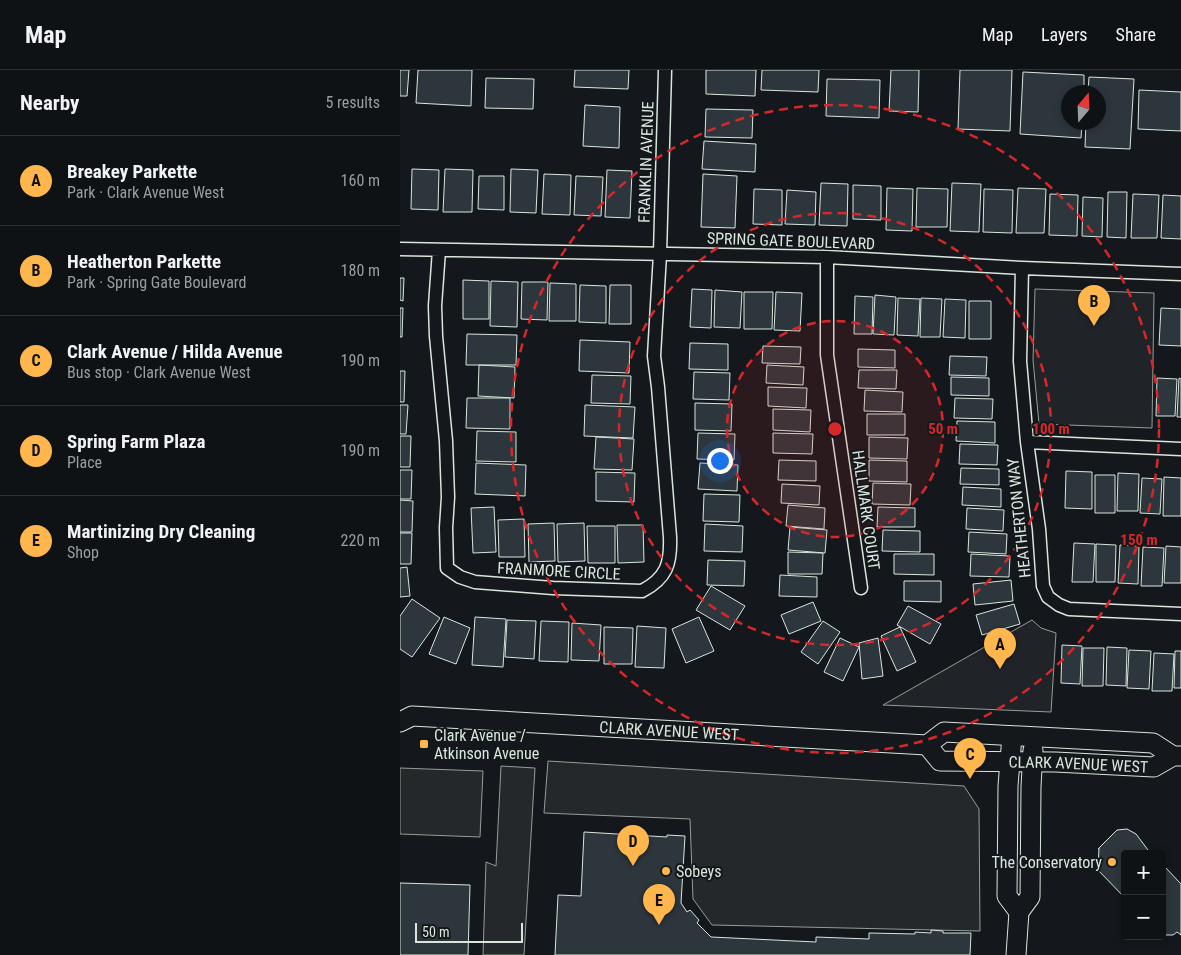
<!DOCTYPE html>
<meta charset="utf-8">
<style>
:root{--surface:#0f1215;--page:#1d2022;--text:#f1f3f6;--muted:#9b9ea0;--line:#2f3234;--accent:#ffb74d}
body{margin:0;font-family:"Roboto Condensed",sans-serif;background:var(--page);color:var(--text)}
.controls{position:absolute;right:15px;bottom:15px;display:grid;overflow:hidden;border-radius:5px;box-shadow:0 2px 8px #0003}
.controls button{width:45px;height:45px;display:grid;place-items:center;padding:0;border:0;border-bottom:1px solid var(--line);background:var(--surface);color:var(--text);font:25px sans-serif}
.compass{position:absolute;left:661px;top:15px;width:45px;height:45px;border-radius:50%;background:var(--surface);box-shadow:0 2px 8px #0003;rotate:19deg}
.scale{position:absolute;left:15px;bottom:12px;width:108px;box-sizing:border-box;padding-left:5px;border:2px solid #d8e6dc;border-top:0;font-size:14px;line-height:18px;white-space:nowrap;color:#d8e6dc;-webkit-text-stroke:4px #14181c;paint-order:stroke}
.you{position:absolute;left:319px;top:390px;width:18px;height:18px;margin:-12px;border:4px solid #fff;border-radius:50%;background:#1a73e8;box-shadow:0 0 0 8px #1a73e833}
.badge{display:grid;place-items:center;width:32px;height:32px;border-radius:50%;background:var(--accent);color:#111;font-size:16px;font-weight:700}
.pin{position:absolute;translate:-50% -41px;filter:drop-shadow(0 1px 2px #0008)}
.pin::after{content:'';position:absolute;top:26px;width:18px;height:15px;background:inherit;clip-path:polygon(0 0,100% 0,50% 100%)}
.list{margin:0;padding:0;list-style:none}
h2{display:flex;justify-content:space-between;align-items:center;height:65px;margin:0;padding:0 20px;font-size:21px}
h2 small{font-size:16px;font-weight:400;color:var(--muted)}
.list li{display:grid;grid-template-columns:32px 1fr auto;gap:15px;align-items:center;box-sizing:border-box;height:90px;padding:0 20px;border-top:1px solid var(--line)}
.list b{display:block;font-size:19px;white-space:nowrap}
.list p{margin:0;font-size:16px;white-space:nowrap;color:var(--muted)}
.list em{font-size:16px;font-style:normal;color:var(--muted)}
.map{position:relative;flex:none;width:781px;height:885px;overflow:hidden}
header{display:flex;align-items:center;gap:30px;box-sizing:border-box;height:70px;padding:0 25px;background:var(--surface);border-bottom:1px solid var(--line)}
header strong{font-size:24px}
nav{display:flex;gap:28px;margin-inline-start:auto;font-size:18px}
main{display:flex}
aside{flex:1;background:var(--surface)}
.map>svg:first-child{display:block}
.green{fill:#202428;stroke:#939e99}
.parking{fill:#24282b;stroke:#939e99}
.building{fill:#2c363c;stroke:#d8e6dc}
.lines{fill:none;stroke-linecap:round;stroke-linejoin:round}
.street-casing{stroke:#d8e6dc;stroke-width:15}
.secondary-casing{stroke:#d8e6dc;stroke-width:21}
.street{stroke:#14181c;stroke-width:12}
.secondary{stroke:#14181c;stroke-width:19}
.ring{fill:none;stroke:#d62828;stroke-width:2.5;stroke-dasharray:9 6}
.poi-dot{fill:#ffb74d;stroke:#14181c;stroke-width:2}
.labels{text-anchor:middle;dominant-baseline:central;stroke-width:4;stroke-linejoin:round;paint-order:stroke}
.street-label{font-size:16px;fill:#d8e6dc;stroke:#14181c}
.poi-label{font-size:16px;fill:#d8e6dc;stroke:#14181c;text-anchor:start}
.centre{fill:#d62828;stroke:#14181c;stroke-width:2.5}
.ring-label{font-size:15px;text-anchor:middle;font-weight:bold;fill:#d62828;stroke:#14181c;stroke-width:4;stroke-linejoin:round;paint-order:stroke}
</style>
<header>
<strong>Map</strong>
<nav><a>Map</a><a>Layers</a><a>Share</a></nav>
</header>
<main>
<aside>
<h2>Nearby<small>5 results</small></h2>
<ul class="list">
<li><span class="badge">A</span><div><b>Breakey Parkette</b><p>Park · Clark Avenue West</p></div><em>160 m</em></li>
<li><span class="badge">B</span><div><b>Heatherton Parkette</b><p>Park · Spring Gate Boulevard</p></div><em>180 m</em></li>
<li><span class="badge">C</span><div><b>Clark Avenue / Hilda Avenue</b><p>Bus stop · Clark Avenue West</p></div><em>190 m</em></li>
<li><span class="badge">D</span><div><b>Spring Farm Plaza</b><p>Place</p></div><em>190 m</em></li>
<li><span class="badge">E</span><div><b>Martinizing Dry Cleaning</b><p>Shop</p></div><em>220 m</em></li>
</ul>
</aside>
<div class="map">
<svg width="781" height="885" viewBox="0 0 781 885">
<rect width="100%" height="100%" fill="#14181c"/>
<path class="green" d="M635 219 754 223 752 358 639 354 633 290Z
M632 550 641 558 656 563 651 642 483 635Z"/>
<path class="parking" d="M148 691 564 716 579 739 580 861 312 855 293 829 290 749 144 743Z
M101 696 135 698 124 885H83L86 792 96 796Z
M0 698 83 701 80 767 0 764Z"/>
<path class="building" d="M0 0H9L7 26H0Z
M18 0H72L71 36 16 33Z
M175 0H229L228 19 174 17Z
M306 0H356L355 26 306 24Z
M362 0H419L418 22 361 20Z
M491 0H519L518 42 489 41Z
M560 0H612L610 61 558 59Z
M623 2 684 5V22H668V52H682L681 68 620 64Z
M689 7 734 9 730 79 685 77 686 52H698V22H688Z
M86 8 134 9 133 39 85 38Z
M427 9 480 10 479 48 426 46Z
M739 20 781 22V61L738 59Z
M185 35 220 37 219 78 183 76Z
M306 39 353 40 352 68 305 67Z
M304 71 356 74 355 102 302 99Z
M12 99 39 100 38 140 11 139Z
M45 99 73 100 72 142H43Z
M111 99 138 100 136 143 110 142Z
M207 100 232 101 230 148 205 147Z
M144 104 171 105 170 145 142 144Z
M303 104 337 106 335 158 301 157Z
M79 106H104V140L78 139Z
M176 106 203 107 201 146 174 145Z
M421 113 448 114 447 156 419 155Z
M552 113 581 114 579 162 550 161Z
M453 115 481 116V150L453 149Z
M487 118 513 119 512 161 486 160Z
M517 118 548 119 547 157H516Z
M618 118 646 119 644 163H616Z
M354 119 382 120V155L353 154Z
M584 119 613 120 612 163 583 162Z
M387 120 416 122 415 155 385 154Z
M708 122H727L726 168 707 167Z
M650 124 678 125 677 166 649 165Z
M733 124 759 125 757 168H731Z
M763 125 781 126V169L761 168Z
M683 127 703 128 702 167 682 166Z
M0 208H4L3 231 0 230Z
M63 210 89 211V249H63Z
M91 211 118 212 117 257 90 256Z
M122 212H148L147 250 121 249Z
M150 213 176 214V251H149Z
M180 215 206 216V253L179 252Z
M210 215H231V254H209Z
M292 219 312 220 311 258 290 257Z
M315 220 342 222 340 258 314 257Z
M344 222H373L372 259H344Z
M376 222 402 223 400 261 374 260Z
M475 225 496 227 494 265 473 264Z
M455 226 473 227 472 264H454Z
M498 228 520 229 518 266 497 265Z
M521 228 542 229 540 267H520Z
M545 229 566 230 565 268 543 267Z
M569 231H591V269H569Z
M0 238H3L2 267H0Z
M761 238 781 239V276L759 275Z
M67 264 117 265 116 295H66Z
M180 270 230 272 229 303 179 301Z
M290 273 328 274V300L289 299Z
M363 276 401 277 400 294 362 293Z
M458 279 495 280V298L458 297Z
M550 286 587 287 586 306 549 305Z
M79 295 115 297 114 328 78 326Z
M367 295 404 297 403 315 366 313Z
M459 300H497L496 319 458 318Z
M0 301H5L4 332H0Z
M294 302 330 303 329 330 293 329Z
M192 305 231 306 230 334 191 333Z
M551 307 589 308V326L551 325Z
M757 308 777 309 775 346H756Z
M779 308 781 309V347H777Z
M368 317 407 318 406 338 368 336Z
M465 320 503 322 502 342 464 341Z
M67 328H110V359L66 358Z
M555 328 593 329 592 349 554 348Z
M295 333 332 334 331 361 295 360Z
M0 335H8L6 364H0Z
M185 335 235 337 233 368 184 366Z
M373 339 411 340 410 362 373 360Z
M467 344H505V365H467Z
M557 351 595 352V373L556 371Z
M77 361 116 362V392L76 391Z
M298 363 335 364 334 390 297 389Z
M373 363 413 364 412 384 373 383Z
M0 366H11L10 397H0Z
M196 367 234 369 232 400 194 399Z
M469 367 508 368 507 389 469 388Z
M560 374 598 375 597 395 559 394Z
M379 390 416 391V411L378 410Z
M469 390 507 391V412L469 411Z
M76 393 126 395 125 426 75 424Z
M300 393 338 395 337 421 298 419Z
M561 398 599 399V415L560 414Z
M0 400H12L11 429H0Z
M666 401 692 402V439L665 438Z
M196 402 235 403 234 432 196 431Z
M718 403 739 404 738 441H717Z
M695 405H715V443H695Z
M764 407 781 408V446H763Z
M742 408 762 409 760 444 740 443Z
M473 413 511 414 510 435 472 434Z
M382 414 420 416 419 435 381 433Z
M563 417 601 419V437L562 435Z
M304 424 340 425 339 452 303 451Z
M0 430 13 431 12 462H0Z
M388 435 425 438 424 459 386 456Z
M94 437 96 482 73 483 71 438Z
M478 437 515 438V457H477Z
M567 438 604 440 603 461 566 459Z
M124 449 125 487H99L98 450Z
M154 453 155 491 129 492 128 454Z
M184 453 185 491 158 492 157 454Z
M305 454 343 456 342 482 304 481Z
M217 455H243L244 492 218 493Z
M187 456H215V493H188Z
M390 457 427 460 425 483 388 480Z
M483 460 520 461V482L482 481Z
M569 462 607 464 606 484 568 482Z
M0 463H12L11 494H0Z
M674 473 695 474 693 512H672Z
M696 474 716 475 715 512H696Z
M720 475 739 476 738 514 718 513Z
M766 476 781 477V513H764Z
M743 477 764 478 762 516H741Z
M388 482 423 483 422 504H388Z
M494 484H534V505L494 504Z
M571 484 610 486 609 507 570 506Z
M308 490 345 491 344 516 307 515Z
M7 497 10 526 0 527V498Z
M380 505 417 507V527L379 526Z
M611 510 613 531 575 535 573 514Z
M504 511H541V532L504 531Z
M311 516 345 536 330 560 296 540Z
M12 529 40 548 12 587 0 579V546Z
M413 532 421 551 389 564 381 545Z
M614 534 620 554 582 565 576 545Z
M508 536 541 554 530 574 497 555Z
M44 547 70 558 56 594 29 584Z
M75 547 106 549 103 597 72 595Z
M299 547 314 581 286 593 272 559Z
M107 550 136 551 134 589 105 587Z
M141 551 169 552 168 592 139 591Z
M423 551 440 562 418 594 401 582Z
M172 553 201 555 199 591 171 590Z
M237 556 266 558 264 598 235 597Z
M204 557 233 558 232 594H204Z
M500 557 516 592 497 601 481 566Z
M440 568 459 577 443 611 424 602Z
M478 568 483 606 462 609 459 573Z
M662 575 682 576 680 614 661 613Z
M707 577 727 578 726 616 706 615Z
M683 578H704L703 616H682Z
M729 580 751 581 749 619 727 618Z
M775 581H781V618H774Z
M754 583 774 584 772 621H752Z
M727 759 736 764 751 784H725V828L698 800 699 778 698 779 717 760Z
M184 762 267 767V765L285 766 281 833 287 842 290 840 299 850 297 853 311 867 416 872V867L469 869V863L515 864V862L531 863V860L543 861V863H571L570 885H155L158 825 181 826Z
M762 796 765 797 781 814V865L777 862 773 865H766L764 862 762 863Z
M0 813 70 815 68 885H0Z"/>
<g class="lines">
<defs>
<path id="street" d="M0 179 427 187 622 198 781 204
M39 180 35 236 36 266 46 371 48 427 46 458 47 498 60 507 75 512 153 518 242 521C267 508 271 493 270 467L258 317 254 286 260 184 265 0
M427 187V285L461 518
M622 198 620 291 627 372 639 459 643 516 648 527 659 535 669 539 781 544
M627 372 781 379"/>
<g id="secondary">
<path id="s1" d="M0 652 12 646 527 675 544 662 753 673 773 686"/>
<path d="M612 666 608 716 607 826 619 842"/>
<path id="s2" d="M527 675 540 691 655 692 754 697 773 686H781"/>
<path d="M616 885 619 842 630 827 631 717 633 680"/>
</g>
</defs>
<use href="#street" class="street-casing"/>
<use href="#secondary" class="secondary-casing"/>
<use href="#street" class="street"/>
<use href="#secondary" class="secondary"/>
</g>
<circle cx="435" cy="359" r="108" fill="#d62828" fill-opacity=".12"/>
<g class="ring">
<circle cx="435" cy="359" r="108"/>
<circle cx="435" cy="359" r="216"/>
<circle cx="435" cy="359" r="324"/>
</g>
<g class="poi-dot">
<rect x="19" y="669" width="10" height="10" rx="2.5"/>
<circle cx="712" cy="792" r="5"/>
<circle cx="266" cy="801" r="5"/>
</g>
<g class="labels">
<g class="street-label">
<text transform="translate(246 92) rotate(-88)">FRANKLIN AVENUE</text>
<text transform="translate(391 171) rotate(2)">SPRING GATE BOULEVARD</text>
<text transform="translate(466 440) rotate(82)">HALLMARK COURT</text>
<text transform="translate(619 448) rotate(-96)">HEATHERTON WAY</text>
<text transform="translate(159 501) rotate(3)">FRANMORE CIRCLE</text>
<text stroke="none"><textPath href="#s1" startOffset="271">CLARK AVENUE WEST</textPath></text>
<text stroke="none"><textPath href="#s2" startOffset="159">CLARK AVENUE WEST</textPath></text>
</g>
<g class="poi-label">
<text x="34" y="665">Clark Avenue /<tspan x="34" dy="18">Atkinson Avenue</tspan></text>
<text x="702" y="792" text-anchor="end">The Conservatory</text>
<text x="276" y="801">Sobeys</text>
</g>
</g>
<circle cx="435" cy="359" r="8" class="centre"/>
<g class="ring-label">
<text x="543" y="364">50 m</text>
<text x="651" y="364">100 m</text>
<text x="739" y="475">150 m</text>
</g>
</svg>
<div class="controls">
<button>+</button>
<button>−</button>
</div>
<svg class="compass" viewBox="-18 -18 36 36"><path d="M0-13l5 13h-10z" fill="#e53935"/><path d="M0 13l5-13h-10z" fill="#9b9ea0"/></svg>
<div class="scale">50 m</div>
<div class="you"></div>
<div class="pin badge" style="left:600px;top:599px">A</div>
<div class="pin badge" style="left:694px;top:256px">B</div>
<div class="pin badge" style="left:570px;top:709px">C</div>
<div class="pin badge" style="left:233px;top:796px">D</div>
<div class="pin badge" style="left:259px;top:855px">E</div>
</div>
</main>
